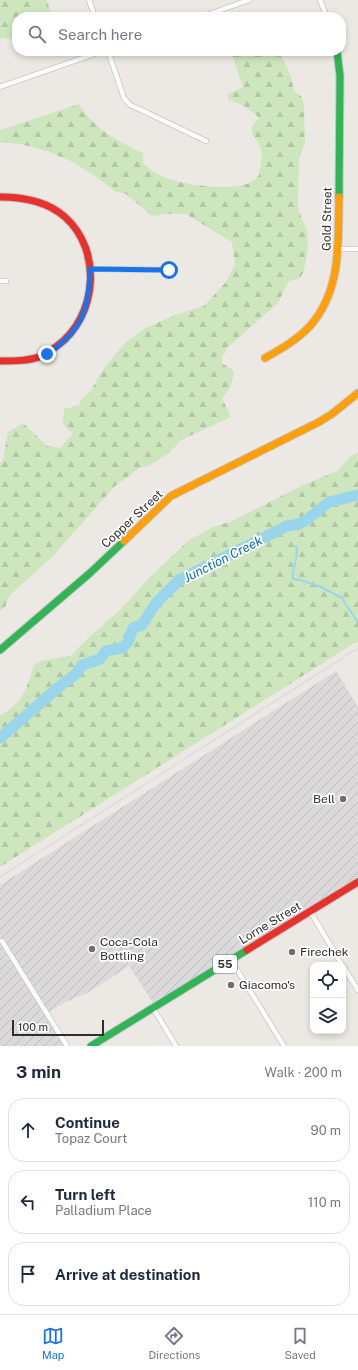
<!DOCTYPE html>
<meta charset="utf-8">
<style>
:root{--surface:#fff;--page:#f2f2f3;--text:#1f2937;--muted:#747a83;--line:#e0e1e3;--accent:#1a73e8}
body{margin:0;font-family:"Public Sans",sans-serif;background:var(--page);color:var(--text)}
.controls{position:absolute;right:12px;bottom:12px;display:grid;overflow:hidden;border-radius:8px;box-shadow:0 2px 6px #0003}
.controls button{width:36px;height:36px;display:grid;place-items:center;padding:0;border:0;border-bottom:1px solid var(--line);background:var(--surface);color:var(--text);font:20px sans-serif}
.scale{position:absolute;left:12px;bottom:10px;width:92px;box-sizing:border-box;padding-left:4px;border:2px solid #2e2e2e;border-top:0;font-size:11px;line-height:14px;white-space:nowrap;color:#2e2e2e;-webkit-text-stroke:3px #fff;paint-order:stroke}
.stop{position:absolute;width:12px;height:12px;margin:-9px;border:3px solid #1a73e8;border-radius:50%;background:#fff}
.stop.end{background:#1a73e8;border-color:#fff;box-shadow:0 1px 4px #0008}
.list{margin:0;padding:0;list-style:none}
h2{display:flex;justify-content:space-between;align-items:center;height:52px;margin:0;padding:0 16px;font-size:17px}
h2 small{font-size:13px;font-weight:400;color:var(--muted)}
.list li{display:grid;grid-template-columns:26px 1fr auto;gap:12px;align-items:center;box-sizing:border-box;height:64px;margin:0 8px 8px;padding:0 8px;border:1px solid var(--line);border-radius:16px}
.list b{display:block;font-size:15px;white-space:nowrap}
.list p{margin:0;font-size:13px;white-space:nowrap;color:var(--muted)}
.list em{font-size:13px;font-style:normal;color:var(--muted)}
.icon{flex:none;width:22px;height:22px;fill:none;stroke:currentColor;stroke-width:2;stroke-linecap:round;stroke-linejoin:round}
.map{position:relative;flex:none;width:358px;height:1046px;overflow:hidden}
.search{position:absolute;background:var(--surface);box-shadow:0 2px 6px #0003;left:12px;right:12px;top:12px;height:44px;display:flex;align-items:center;gap:10px;box-sizing:border-box;padding:0 14px;border-radius:16px;color:var(--muted);font-size:15px}
.sheet{height:268px;background:var(--surface)}
nav{display:flex;justify-content:space-around;align-items:center;box-sizing:border-box;height:56px;border-top:1px solid var(--line);background:var(--surface);font-size:11px;color:var(--muted)}
nav a{display:grid;justify-items:center;gap:2px}
nav .on{color:var(--accent)}
.map>svg:first-child{display:block}
.industrial{fill:url(#industrial-furrows)}
.forest{fill:url(#forest-firs)}
.lines{fill:none;stroke-linecap:round;stroke-linejoin:round}
.stream{stroke:#99d6ec;stroke-width:2}
.river{stroke:#99d6ec;stroke-width:11}
.street-casing{stroke:#c5c4c5;stroke-width:6}
.fast-casing{stroke:#c5c4c5;stroke-width:9}
.slow-casing{stroke:#c5c4c5;stroke-width:9}
.jam-casing{stroke:#c5c4c5;stroke-width:9}
.street{stroke:#fcfcfb;stroke-width:4.5}
.fast{stroke:#30b455;stroke-width:7}
.slow{stroke:#ff9f0a;stroke-width:7}
.jam{stroke:#e5322d;stroke-width:7}
.rail{stroke:#dfdfe1;stroke-width:2}
.route{stroke:#1a73e8;stroke-width:5}
.poi-dot{fill:#706f6e;stroke:#fff;stroke-width:1.5}
.labels{text-anchor:middle;dominant-baseline:central;stroke-width:3.5;stroke-linejoin:round;paint-order:stroke}
.shield{fill:#fff;stroke:#6d6d6d;stroke-width:1}
.shield-label{font-size:11px;font-weight:bold;fill:#2e2e2e}
.street-label{font-size:12px;fill:#2e2e2e;stroke:#fff}
.poi-label{font-size:12px;fill:#2e2e2e;stroke:#fff;text-anchor:start}
.water-label{font-size:13px;font-style:italic;fill:#0d6fa3;stroke:#fff}
</style>
<div class="map">
<svg width="358" height="1046" viewBox="0 0 358 1046">
<defs>
<pattern id="industrial-furrows" width="10" height="10" patternUnits="userSpaceOnUse"><rect width="10" height="10" fill="#dcd9db"/><path d="M-1 1l2-2M0 10L10 0M9 11l2-2" fill="none" stroke="#bdbbbc"/></pattern>
<pattern id="forest-firs" width="22" height="20" patternUnits="userSpaceOnUse"><rect width="22" height="20" fill="#cee6be"/><path d="M5 1l3.5 6h-7zM16 11l3.5 6h-7z" fill="#b1c6a4"/></pattern>
</defs>
<rect width="100%" height="100%" fill="#ece8e4"/>
<path class="industrial" d="M336 671 358 707V882L156 1007 129 966 87 993 66 1002 47 1013 68 1046H0V885Z"/>
<path class="forest" d="M0 0H47L52 17H17V40L0 38Z
M239 51H279L291 76 294 91 301 96 304 105 305 142 299 158 298 209 307 231 308 245 306 261 303 273 299 279 289 281 278 303 228 347 222 357V363L234 371C232 384 231 388 222 398L231 417 181 440 169 453 149 466 140 468 115 486 53 556 9 596 5 607 0 611V463L3 460 8 432 23 423 47 446 61 448 65 442 73 434 63 424 64 409 79 405 81 400 90 392 104 368 127 341 146 328 175 315 204 306 226 282 235 264 232 242 186 214H167L152 216 126 194 116 192 96 177 73 162 47 151 20 144 0 142V130L79 104C93 128 119 142 143 153V163C147 167 152 171 158 174 179 185 227 192 249 183 253 181 256 178 259 175 260 169 263 155 261 149 257 136 243 132 259 118 248 108 243 104 228 100V94L243 87 232 55Z
M358 452V641L0 867V715C23 704 27 688 34 665L41 661 72 655 88 638 120 610 148 579 188 541 213 527 232 521 303 485 337 471 350 457Z"/>
<g class="lines">
<path class="stream" d="M298 530 299 524
M296 546C300 558 291 569 293 579L300 580 319 586 342 598 358 623"/>
<path class="river" d="M0 738 60 686 76 674 82 665 100 659 106 651 122 648 128 642 133 628 142 625 156 603 179 580 287 526 299 524 305 521 329 502 358 495"/>
<defs>
<path id="street" d="M89 0 95 17
M320 0 327 17
M201 17 249 0
M108 51 124 98 130 105 137 108 206 141
M0 87 103 51
M338 249H358
M90 269 169 270
M0 281H6
M310 911 342 965
M2 941 67 1046
M231 960 284 1046
M343 966 358 990
M153 1008 176 1046"/>
<path id="fast" d="M337 51 340 76 339 197
M0 650 90 573 124 541
M91 1046 247 950"/>
<path id="slow" d="M265 358C281 349 297 340 310 326 342 290 338 242 339 197
M124 541 171 496 319 422 332 414 358 393"/>
<path id="jam" d="M0 197C23 197 47 201 65 217 103 251 97 317 57 346 52 350 48 353 42 356 29 361 14 361 0 361
M247 950 358 882"/>
</defs>
<use href="#street" class="street-casing"/>
<use href="#fast" class="fast-casing"/>
<use href="#slow" class="slow-casing"/>
<use href="#jam" class="jam-casing"/>
<use href="#street" class="street"/>
<use href="#fast" class="fast"/>
<use href="#slow" class="slow"/>
<use href="#jam" class="jam"/>
<path class="rail" d="M0 877 358 648"/>
</g>
<g class="lines">
<path class="route" d="M47 354C82 331 89 310 90 269L169 270"/>
</g>
<g class="poi-dot">
<circle cx="343" cy="799" r="4"/>
<circle cx="92" cy="949" r="4"/>
<circle cx="292" cy="952" r="4"/>
<circle cx="231" cy="985" r="4"/>
</g>
<g class="labels">
<rect class="shield" x="213" y="955" width="24" height="18" rx="3"/>
<g class="shield-label">
<text x="225" y="964">55</text>
</g>
<g class="street-label">
<text transform="translate(327 219) rotate(-89)">Gold Street</text>
<text transform="translate(132 519) rotate(-43)">Copper Street</text>
<text transform="translate(270 923) rotate(-31)">Lorne Street</text>
</g>
<g class="poi-label">
<text x="335" y="799" text-anchor="end">Bell</text>
<text x="100" y="942">Coca-Cola<tspan x="100" dy="14">Bottling</tspan></text>
<text x="300" y="952">Firechek</text>
<text x="239" y="985">Giacomo's</text>
</g>
<g class="water-label">
<text transform="translate(223 559) rotate(-27)">Junction Creek</text>
</g>
</g>
</svg>
<div class="controls">
<button><svg class="icon" aria-label="locate" viewBox="0 0 24 24"><circle cx="12" cy="12" r="6"/><path d="M12 2v4M12 18v4M2 12h4M18 12h4"/></svg></button>
<button><svg class="icon" aria-label="layers" viewBox="0 0 24 24"><path d="M12 4l9 5-9 5-9-5zM3 14l9 5 9-5"/></svg></button>
</div>
<div class="scale">100 m</div>
<div class="stop" style="left:169px;top:270px"></div>
<div class="stop end" style="left:47px;top:354px"></div>
<div class="search"><svg class="icon" aria-label="search" viewBox="0 0 24 24"><circle cx="10" cy="10" r="6"/><path d="M15 15l6 6"/></svg>Search here</div>
</div>
<section class="sheet">
<h2>3 min<small>Walk · 200 m</small></h2>
<ul class="list">
<li><svg class="icon" aria-label="ahead" viewBox="0 0 24 24"><path d="M12 20V5M6 11l6-6 6 6"/></svg><div><b>Continue</b><p>Topaz Court</p></div><em>90 m</em></li>
<li><svg class="icon" aria-label="left" viewBox="0 0 24 24"><path d="M17 20v-9H6M10 6l-5 5 5 5"/></svg><div><b>Turn left</b><p>Palladium Place</p></div><em>110 m</em></li>
<li><svg class="icon" aria-label="arrive" viewBox="0 0 24 24"><path d="M6 21V4h12l-3 4 3 4H6"/></svg><div><b>Arrive at destination</b></div></li>
</ul>
</section>
<nav>
<a class="on"><svg class="icon" aria-label="map" viewBox="0 0 24 24"><path d="M3 6l6-2 6 2 6-2v14l-6 2-6-2-6 2zM9 4v14M15 6v14"/></svg>Map</a>
<a><svg class="icon" aria-label="directions" viewBox="0 0 24 24"><path d="M12 3l9 9-9 9-9-9zM9 14v-3h6M13 9l2 2-2 2"/></svg>Directions</a>
<a><svg class="icon" aria-label="saved" viewBox="0 0 24 24"><path d="M7 4h10v16l-5-4-5 4z"/></svg>Saved</a>
</nav>
